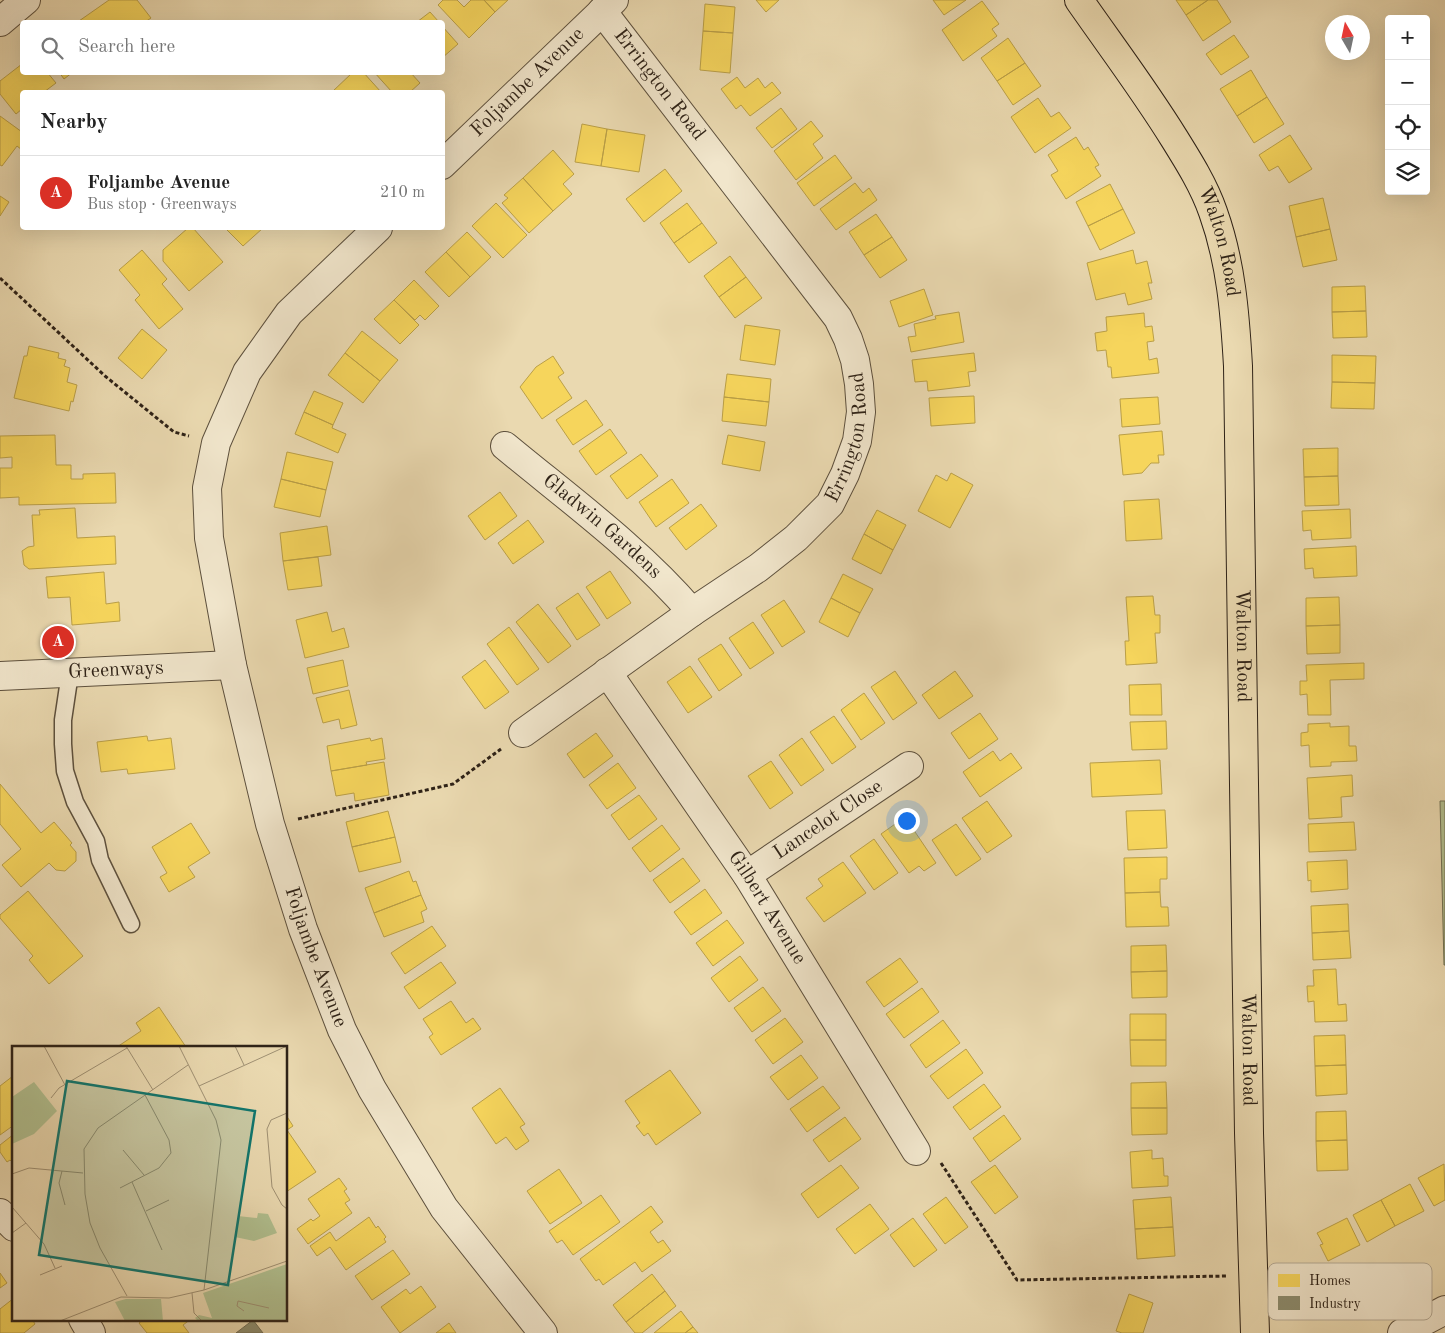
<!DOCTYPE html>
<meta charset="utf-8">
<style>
:root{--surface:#fff;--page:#f6f6f6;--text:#222;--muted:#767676;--line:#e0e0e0;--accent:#d93025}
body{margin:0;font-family:"Old Standard TT",serif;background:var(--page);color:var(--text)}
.controls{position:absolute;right:15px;top:15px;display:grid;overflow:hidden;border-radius:5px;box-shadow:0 5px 20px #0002}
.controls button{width:45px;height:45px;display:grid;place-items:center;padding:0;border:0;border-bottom:1px solid var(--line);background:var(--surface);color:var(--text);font:25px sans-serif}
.compass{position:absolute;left:1325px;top:15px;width:45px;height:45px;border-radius:50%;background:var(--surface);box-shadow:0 5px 20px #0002;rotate:351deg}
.you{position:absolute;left:906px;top:820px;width:18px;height:18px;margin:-12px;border:4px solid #fff;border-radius:50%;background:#1a73e8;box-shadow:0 0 0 8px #1a73e833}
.badge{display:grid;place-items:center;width:32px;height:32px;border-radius:50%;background:var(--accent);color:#fff;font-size:16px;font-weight:700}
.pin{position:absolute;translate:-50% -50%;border:2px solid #fff;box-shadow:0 1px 5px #0006}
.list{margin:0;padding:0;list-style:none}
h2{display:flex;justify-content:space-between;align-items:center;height:65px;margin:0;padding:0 20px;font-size:21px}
h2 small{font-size:16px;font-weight:400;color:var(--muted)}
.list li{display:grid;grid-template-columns:32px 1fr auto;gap:15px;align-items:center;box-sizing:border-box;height:75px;padding:0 20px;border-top:1px solid var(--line)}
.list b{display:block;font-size:19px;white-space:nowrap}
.list p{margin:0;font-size:16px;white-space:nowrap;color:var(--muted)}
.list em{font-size:16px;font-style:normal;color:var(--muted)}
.icon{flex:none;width:28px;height:28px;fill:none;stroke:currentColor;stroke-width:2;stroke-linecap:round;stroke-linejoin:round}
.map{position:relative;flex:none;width:1445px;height:1333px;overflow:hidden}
.search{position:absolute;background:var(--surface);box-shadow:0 5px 20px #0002;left:20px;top:20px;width:425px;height:55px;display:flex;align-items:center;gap:12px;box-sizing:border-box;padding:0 18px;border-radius:5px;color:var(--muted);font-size:19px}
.panel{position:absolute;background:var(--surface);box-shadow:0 5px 20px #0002;left:20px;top:90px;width:425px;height:140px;border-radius:5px}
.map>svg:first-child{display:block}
.green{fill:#b1c090;stroke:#707154}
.homes{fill:#f6d55c;stroke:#ba9f47}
.industry{fill:#8c8c6e;stroke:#706c54}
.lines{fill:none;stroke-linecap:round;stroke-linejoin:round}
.service-casing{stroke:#5d503d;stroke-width:19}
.minor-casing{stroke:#5d503d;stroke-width:30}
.tertiary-casing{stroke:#5d503d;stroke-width:30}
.primary-casing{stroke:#2e2217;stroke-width:30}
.path{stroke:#2e2217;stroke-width:3;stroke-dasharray:4 2.5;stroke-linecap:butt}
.service{stroke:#f1e6cc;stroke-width:16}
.minor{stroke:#f1e6cc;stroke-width:28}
.tertiary{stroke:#f1e6cc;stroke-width:28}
.primary{stroke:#ead9b0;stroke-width:28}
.labels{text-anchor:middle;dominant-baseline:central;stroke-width:5;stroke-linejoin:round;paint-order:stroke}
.street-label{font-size:20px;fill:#2e2217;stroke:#f1e6cc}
.inset-road{fill:none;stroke:#9f9073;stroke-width:1}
.view{fill:#0f766e;fill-opacity:0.15;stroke:#0f766e;stroke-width:2.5}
.inset-edge{fill:none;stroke:#2e2217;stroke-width:2.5}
.key{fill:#f1e6cc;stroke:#b6ab96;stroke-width:1}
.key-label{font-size:14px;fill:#2e2217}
</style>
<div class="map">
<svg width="1445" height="1333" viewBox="0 0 1445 1333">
<rect width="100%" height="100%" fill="#ead9b0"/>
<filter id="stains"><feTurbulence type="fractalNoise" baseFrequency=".004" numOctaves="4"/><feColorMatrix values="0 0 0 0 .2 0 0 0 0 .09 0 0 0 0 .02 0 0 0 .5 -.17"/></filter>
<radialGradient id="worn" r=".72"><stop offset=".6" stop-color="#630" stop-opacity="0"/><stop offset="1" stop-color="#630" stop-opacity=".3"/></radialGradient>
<path class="green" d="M1440 801H1445V965H1444Z"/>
<path class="homes" d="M109 0H137L151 18 145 22H80L79 21Z
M443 0H457L464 7 471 0H484L495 12 469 38 438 5Z
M484 0H508L495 12Z
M756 0H779L766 12Z
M933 0H966L944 15Z
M1176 0H1208L1186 15Z
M1208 0H1217L1231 22 1203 41 1186 15Z
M982 1 999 24 992 29 997 36 963 61 942 30Z
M705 4 735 7 733 33 703 31Z
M430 12 439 22H417Z
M442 26 458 44 442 58Z
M703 31 733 33 730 73 700 70Z
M1234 35 1249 57 1221 75 1206 54Z
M1008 38 1025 63 997 81 981 58Z
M1025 63 1041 86 1013 105 997 81Z
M22 64V72H47L56 83 44 92H22V109L16 114 0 94V81Z
M1251 70 1267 97 1237 116 1220 89Z
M59 72H73L64 79Z
M353 72H363L381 92H332Z
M374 72H410L420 83 410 92H392Z
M737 77 745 88 758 78 765 88 772 82 781 93 750 116 741 105 736 109 721 89Z
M1267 97 1284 124 1254 143 1237 116Z
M1038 98 1051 117 1059 112 1071 128 1035 153 1011 117Z
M781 108 797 129 772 148 756 128Z
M0 116 22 132V150L17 146 2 166 0 165Z
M811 121 823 136 813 144 823 158 796 180 774 151Z
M582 124 607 129 601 166 575 162Z
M607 129 645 135 639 172 601 166Z
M1290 135 1312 169 1289 183 1278 166 1269 171 1259 155Z
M1076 137 1084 150 1088 147 1099 165 1095 167 1101 176 1066 199 1051 175 1058 171 1048 155Z
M553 150 574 174 563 184 572 194 553 211 523 178Z
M835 155 852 178 814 206 797 183Z
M665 169 682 191 644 222 626 199Z
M523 178 553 211 529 233 502 203 508 198 504 195Z
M855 183 863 193 869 188 877 200 836 230 820 209Z
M1110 184 1123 209 1088 226 1076 202Z
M0 196 9 202 0 216Z
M1323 198 1330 229 1296 237 1289 206Z
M496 203 527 235 503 258 472 226Z
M687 203 702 223 674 243 660 223Z
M1123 209 1135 233 1100 250 1088 226Z
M876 214 892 237 864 255 849 232Z
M702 223 717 243 689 263 674 243Z
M188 228H193L223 262 189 291 163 261V250Z
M225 228H263L243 246Z
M1330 229 1337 260 1303 267 1296 237Z
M467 232 491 257 470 277 446 252Z
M892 237 907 260 880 278 864 255Z
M142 250 167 279 162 284 183 309 159 329 135 300 140 295 119 270Z
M1133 250 1136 264 1147 261 1152 283H1148L1152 299 1128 305 1125 293 1096 300 1087 263Z
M446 252 470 277 449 297 425 272Z
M730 256 746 277 719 297 704 276Z
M746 277 762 298 735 318 719 297Z
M414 280 439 306 425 320 420 315 415 320 394 300Z
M1365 286 1366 311 1332 312V287Z
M924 289 933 315 899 327 890 301Z
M394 300 419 325 400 344 374 319Z
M1366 311 1367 337 1333 338 1332 312Z
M959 312 964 342 911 352 908 337 916 336 914 324 936 319 935 316Z
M1144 313 1145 327 1152 326 1154 341 1147 342 1149 360 1157 358 1159 373 1112 378 1111 367H1108L1106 350 1097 351 1095 333 1107 331 1106 317Z
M745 325 780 330 775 365 740 360Z
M142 329 167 350 142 379 118 358Z
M362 331 398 360 380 381 345 353Z
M29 346 59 353 58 358 66 360 64 366 70 368 67 382 77 385 73 402 71 401 69 411 14 398 24 356H27Z
M345 353 380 381 363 403 328 375Z
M974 353 976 371 968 372 970 386 928 391 927 381 915 382 912 360Z
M1332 355 1376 356 1375 383 1332 382Z
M553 356 564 373 558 377 572 398 542 419 520 387 536 367Z
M727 374 771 379 769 402 724 397Z
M1332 382 1375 383 1374 409 1331 408Z
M314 391 343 403 333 425 304 412Z
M974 396 975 423 931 426 929 398Z
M724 397 769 402 766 426 722 421Z
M1158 397 1160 424 1122 427 1120 399Z
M586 400 603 425 573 445 556 420Z
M304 412 333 425 332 428 346 434 338 453 295 434Z
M610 429 627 453 596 475 579 451Z
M1162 431 1164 455H1158L1159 463H1151L1142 473 1123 475 1119 435Z
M55 435 56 465H71V479H83V474L115 473 116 503 19 505V497L0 498V468H12V457L0 458V436Z
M728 435 765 442 760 471 722 464Z
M1338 448V476L1304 477 1303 449Z
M287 452 333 462 326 490 281 479Z
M641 454 658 476 627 499 610 476Z
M951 473 973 485 950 528 918 511 936 475 947 481Z
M1338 476 1339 505 1305 506 1304 477Z
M281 479 326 490 320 517 274 507Z
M672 479 689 503 656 527 639 502Z
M500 492 517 516 485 540 468 516Z
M1159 499 1162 539 1126 541 1124 501Z
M701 504 717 526 686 550 669 528Z
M75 508 77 538 115 536 116 564 29 569 24 565 22 551 28 547 34 546 32 515H40L39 510Z
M1350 509 1351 538 1312 540 1311 530 1303 531 1302 511Z
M877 510 906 525 893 550 864 534Z
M528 520 544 542 513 564 498 543Z
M327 526 331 555 283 561 280 533Z
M864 534 893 550 881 574 852 559Z
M1356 546 1357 576 1314 578 1313 568 1305 569 1304 549Z
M318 557 322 586 288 590 283 561Z
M610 571 631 603 607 619 586 587Z
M104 572 106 604 119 602 120 621 72 625 70 597 48 598 46 577Z
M843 574 873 589 860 613 831 598Z
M578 593 600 625 577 640 556 608Z
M1153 596 1155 615H1160V633H1155L1157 663 1126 665 1125 641H1129L1126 597Z
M1339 597 1340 625 1306 626V598Z
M831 598 860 613 848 637 819 622Z
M784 600 805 632 782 647 761 615Z
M538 604 571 646 548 663 516 622Z
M327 612 332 632 344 628 349 647 305 658 296 620Z
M753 622 774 653 750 669 729 638Z
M1340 625V653L1307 654 1306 626Z
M509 627 539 669 517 685 487 644Z
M721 644 742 675 719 691 698 659Z
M343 660 348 686 313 694 307 668Z
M485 660 509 692 485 709 462 677Z
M1364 663V679L1330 680 1331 715H1308L1307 694 1300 695V681H1307L1306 665Z
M690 666 712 697 688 713 667 682Z
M895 671 917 703 893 720 871 687Z
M955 671 973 696 939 719 922 695Z
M1161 684 1162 715H1130L1129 685Z
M349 690 357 725 341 729 339 719 323 723 316 698Z
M864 693 885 723 861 740 841 710Z
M980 713 998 739 969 759 951 733Z
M834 716 856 747 832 764 810 732Z
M1166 721 1167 749 1132 750 1130 722Z
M1330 723V727L1349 726V746H1356L1357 761 1331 762V766L1310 767 1309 745 1301 746V733L1308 732V724Z
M596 733 613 756 584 778 567 754Z
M147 736 148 741 171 738 175 769 128 774 127 769 101 772 97 742Z
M370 738 371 741 382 738 385 759 366 762 367 765 331 771 327 746Z
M802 738 824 770 801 786 779 755Z
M993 751 1000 761 1011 753 1022 768 980 797 963 772Z
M1160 760 1162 794 1092 797 1090 763Z
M771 761 793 793 770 809 748 776Z
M384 762 389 795 355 801 354 793 336 796 331 771Z
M618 763 636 788 607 809 589 785Z
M1352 775 1353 796 1341 797 1342 817 1309 819 1307 778Z
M0 784 41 833 54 822 72 843 70 845 76 852V861L65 871 56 870 49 863 21 887 2 865 21 849 0 824Z
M639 795 657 819 629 840 611 815Z
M987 801 1012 836 987 853 962 818Z
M1165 810 1167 848 1128 850 1126 811Z
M388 811 395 837 352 847 346 822Z
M905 817 936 863 924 871 919 866 909 873 881 834Z
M1354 822 1356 850 1309 852 1308 824Z
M191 823 210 853 188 867 195 877 169 892 160 877 167 873 152 847Z
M956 824 981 859 956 876 932 840Z
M662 825 680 849 650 872 632 848Z
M395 837 401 862 359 872 352 847Z
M874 839 898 873 874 890 850 856Z
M1167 857V879H1160V892L1125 893 1124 858Z
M683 858 700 881 670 903 653 880Z
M1347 860 1348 889 1311 892V880L1308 881 1307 862Z
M843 862 866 893 824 922 806 898 823 886 818 879Z
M409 871 413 882 416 881 421 895 374 913 365 888Z
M705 889 722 913 691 935 674 912Z
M28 891 83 956 49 984 29 960 33 956 0 918V915Z
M1160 892 1161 907H1168L1169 926 1126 927 1125 893Z
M421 895 427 909 421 912 424 922 384 937 374 913Z
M1348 904 1349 931 1312 933 1311 906Z
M727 920 744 943 713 966 696 943Z
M432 926 446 946 405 974 391 953Z
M1349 931 1351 958 1313 960 1312 933Z
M1166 945 1167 971 1131 972V946Z
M740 956 758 980 729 1002 711 978Z
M900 958 918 982 884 1007 866 982Z
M441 962 456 983 419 1009 404 987Z
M1336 969 1338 1005 1346 1004 1347 1021 1315 1022 1314 1001 1308 1002 1307 986H1314L1313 970Z
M1167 971V997L1132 998 1131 972Z
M763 987 781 1011 752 1032 734 1008Z
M922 988 939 1012 904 1038 886 1014Z
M451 1001 466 1023 473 1018 481 1029 441 1055 429 1037 433 1034 423 1019Z
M159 1007 186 1047H117L141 1031 136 1023Z
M1130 1014H1166V1040H1130Z
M785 1018 803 1042 773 1064 755 1040Z
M943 1020 960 1043 926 1068 910 1045Z
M1345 1035 1346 1065 1315 1066 1314 1036Z
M1130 1040H1166V1066H1131Z
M966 1049 983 1073 948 1099 930 1076Z
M801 1055 818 1078 788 1100 770 1077Z
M1346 1065 1347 1094 1316 1096 1315 1066Z
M670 1070 701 1113 656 1145 648 1133 644 1136 636 1126 640 1123 625 1101Z
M13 1076 14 1125 0 1135V1086Z
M1166 1082 1167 1108H1131V1083Z
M984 1084 1001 1107 970 1130 953 1107Z
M823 1086 840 1108 807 1132 790 1109Z
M500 1088 525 1124 520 1127 529 1141 516 1150 506 1137 496 1144 472 1108Z
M1131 1108H1167V1134L1132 1135Z
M1346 1111 1347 1140 1316 1141V1112Z
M286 1115 293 1126 287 1130 316 1172 286 1192Z
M1004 1115 1021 1139 990 1162 973 1138Z
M845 1117 861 1139 829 1162 813 1140Z
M14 1134V1164L10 1160 7 1162 0 1152V1145Z
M1347 1140 1348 1170 1317 1171 1316 1141Z
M1152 1150V1159L1163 1158 1164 1176H1168V1186L1132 1188 1130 1152Z
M1444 1164 1445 1200 1434 1206 1418 1178Z
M841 1165 859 1188 818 1218 801 1194Z
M995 1165 1018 1197 995 1214 971 1182Z
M559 1169 582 1203 550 1224 527 1191Z
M339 1178 347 1189 344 1191 350 1200 345 1203 352 1213 308 1244 297 1229 311 1219 313 1221 320 1216 308 1199Z
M1410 1184 1424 1211 1395 1226 1381 1200Z
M601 1195 620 1222 573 1255 562 1240 557 1243 549 1231Z
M946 1197 968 1227 945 1244 923 1214Z
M1171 1197 1173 1227 1135 1229 1133 1200Z
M1381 1200 1395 1226 1367 1242 1353 1215Z
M870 1204 889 1229 855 1254 836 1229Z
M651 1206 663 1222 650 1232 658 1243 663 1240 671 1251 642 1272 635 1262 603 1285 599 1279 596 1281 580 1259Z
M369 1217 376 1228 378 1226 386 1237 384 1239 386 1242 346 1270 330 1247 317 1256 310 1246 330 1232 336 1241Z
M913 1218 937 1250 914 1267 890 1235Z
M1347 1218 1360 1245 1328 1261 1320 1245 1323 1244 1317 1233Z
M1173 1227 1175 1256 1137 1259 1135 1229Z
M393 1250 410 1274 372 1300 355 1276Z
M0 1273 7 1283 0 1288Z
M652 1274 665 1291 626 1322 613 1305Z
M421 1286 436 1307 400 1333 381 1307 406 1289 410 1294Z
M665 1291 676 1306 642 1333H635L626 1322Z
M1129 1294 1153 1303 1143 1333H1122L1116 1331Z
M14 1298V1319H32L35 1324 24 1333H0V1309Z
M681 1311 693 1327 685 1333H654Z
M144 1319H191L183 1325 189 1333H147L139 1323Z
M449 1323 456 1333H436Z
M693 1327 698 1333H685Z"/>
<path class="industry" d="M253 1320 263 1333H236Z"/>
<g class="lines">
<defs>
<path id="service" d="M70 673 63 720V744L65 771 75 802 96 841 100 860 131 924"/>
<g id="minor">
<path d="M0 22 26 0"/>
<path id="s1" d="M505 446C569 499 638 549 692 612"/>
<path id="s2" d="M607 672 747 875 916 1151"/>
<path id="s3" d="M523 733 692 612 758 568 796 538 830 504 845 474 857 441 861 412 859 384 855 360 848 339 838 318 602 11"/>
<path id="s4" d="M747 875 909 766"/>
<path d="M0 1213 14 1227"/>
<path d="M83 1319 91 1333"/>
</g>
<g id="tertiary">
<path id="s5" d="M442 165 614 0"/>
<path id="s6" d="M378 228 289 313 247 372 216 443 207 488 209 538 232 665 270 824 303 929 342 1030 372 1089 444 1208 543 1333"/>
<path id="s7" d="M0 676 232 665"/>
<path d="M1402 1333 1445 1310"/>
</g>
<g id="primary">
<path id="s8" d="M1079 0C1111 46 1145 91 1174 138 1189 162 1204 186 1213 212 1231 262 1235 314 1238 366L1249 1133 1255 1333"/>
</g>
</defs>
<use href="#service" class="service-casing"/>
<use href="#minor" class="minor-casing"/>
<use href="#tertiary" class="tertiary-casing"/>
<use href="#primary" class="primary-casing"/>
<path class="path" d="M0 278 105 376 174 432 189 436
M298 819 453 784 501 749
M941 1163 1017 1280 1226 1276"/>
<use href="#service" class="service"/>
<use href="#minor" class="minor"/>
<use href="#tertiary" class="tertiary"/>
<use href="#primary" class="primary"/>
</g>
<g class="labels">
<g class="street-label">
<text stroke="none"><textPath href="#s5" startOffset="119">Foljambe Avenue</textPath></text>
<text transform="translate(659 85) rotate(52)">Errington Road</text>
<text stroke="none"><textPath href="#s8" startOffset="282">Walton Road</textPath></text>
<text stroke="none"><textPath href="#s3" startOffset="454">Errington Road</textPath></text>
<text stroke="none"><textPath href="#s1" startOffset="126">Gladwin Gardens</textPath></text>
<text stroke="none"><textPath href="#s8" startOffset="688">Walton Road</textPath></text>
<text stroke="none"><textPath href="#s7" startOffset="116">Greenways</textPath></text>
<text stroke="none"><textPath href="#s4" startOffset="98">Lancelot Close</textPath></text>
<text stroke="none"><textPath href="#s2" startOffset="285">Gilbert Avenue</textPath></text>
<text stroke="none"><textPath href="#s6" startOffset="802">Foljambe Avenue</textPath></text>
<text stroke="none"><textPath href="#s8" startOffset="1092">Walton Road</textPath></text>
</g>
</g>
<g transform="translate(12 1046)">
<rect width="275" height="275" fill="#ead9b0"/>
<path d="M22 36 45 65 22 88 0 98V51ZM246 167 256 168 265 187 242 195 223 191 226 170 245 172ZM275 218V275H186L183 272 187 269 200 272 191 247ZM114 253H149L151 275H113L103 256Z" fill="#b1c090"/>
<path class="inset-road" d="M32 0 53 39M114 0 141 44M223 0 232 19M187 40 275 0M39 52 47 42 115 2M275 67 259 74 255 83 260 141 270 159 275 163M111 104 132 129M50 125 47 137 53 159M0 128 17 122 71 127M120 136 150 204M108 142 147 122 159 107 157 94 133 49M0 161 32 198 43 222M134 165 157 154M0 187 14 177M28 229 50 220M192 244 275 215M180 247 182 267 190 275M115 250 88 202 78 177 73 148 72 103 86 82 176 19M232 265 225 260 226 255 257 262M48 275 109 251 157 252 192 244 209 94 204 74 167 0"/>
<path class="view" d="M55 35 243 65 216 239 27 209Z"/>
<rect width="275" height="275" class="inset-edge"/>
</g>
<rect x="1268" y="1263" width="164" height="57" rx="8" class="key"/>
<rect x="1278" y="1274" width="22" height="13" fill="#f6d55c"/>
<rect x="1278" y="1296" width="22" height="14" fill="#8c8c6e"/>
<g class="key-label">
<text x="1309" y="1285">Homes</text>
<text x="1309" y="1308">Industry</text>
</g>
<rect width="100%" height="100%" filter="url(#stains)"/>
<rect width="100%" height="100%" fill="url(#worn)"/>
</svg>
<div class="controls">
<button>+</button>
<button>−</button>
<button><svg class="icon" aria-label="locate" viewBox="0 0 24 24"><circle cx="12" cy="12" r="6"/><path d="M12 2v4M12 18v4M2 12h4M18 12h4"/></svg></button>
<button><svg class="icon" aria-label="layers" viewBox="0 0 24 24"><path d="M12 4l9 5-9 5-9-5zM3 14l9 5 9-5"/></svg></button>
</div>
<svg class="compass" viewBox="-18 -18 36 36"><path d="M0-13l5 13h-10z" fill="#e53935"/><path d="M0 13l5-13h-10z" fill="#767676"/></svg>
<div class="you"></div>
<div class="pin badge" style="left:58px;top:642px">A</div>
<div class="search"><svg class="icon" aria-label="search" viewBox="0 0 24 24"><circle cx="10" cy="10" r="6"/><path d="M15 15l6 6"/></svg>Search here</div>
<section class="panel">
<h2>Nearby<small></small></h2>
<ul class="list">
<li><span class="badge">A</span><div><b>Foljambe Avenue</b><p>Bus stop · Greenways</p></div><em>210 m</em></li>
</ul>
</section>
</div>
